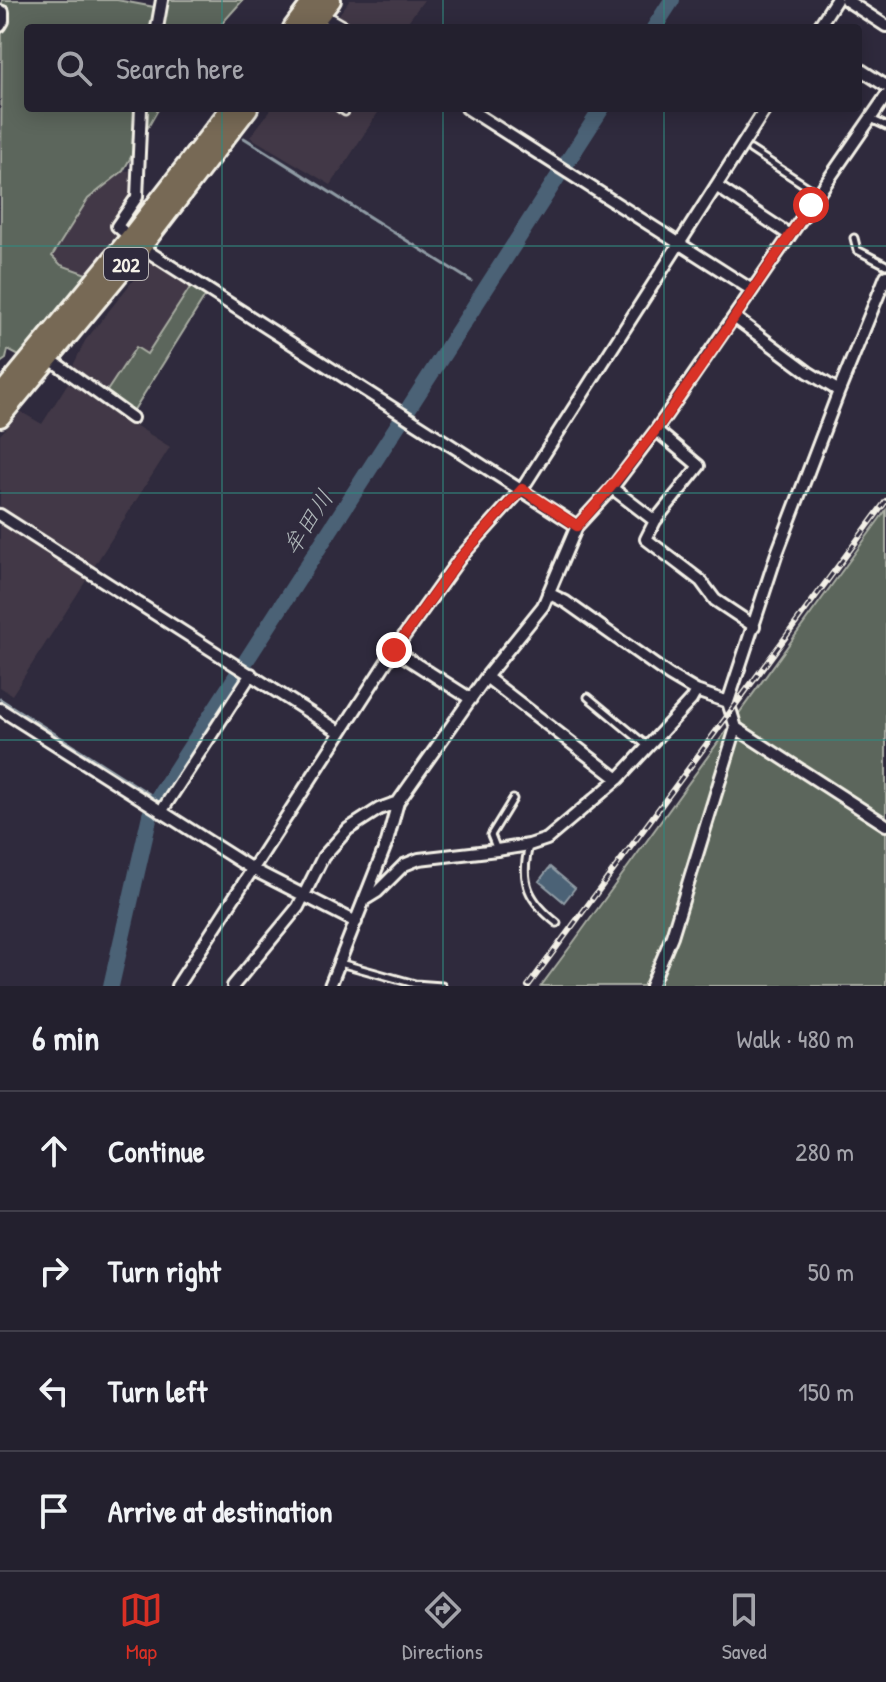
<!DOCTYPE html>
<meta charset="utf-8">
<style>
:root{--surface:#23202e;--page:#2b2836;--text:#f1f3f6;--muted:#a3a3aa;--line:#403e4a;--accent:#d93025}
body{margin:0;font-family:"Patrick Hand","Klee One",sans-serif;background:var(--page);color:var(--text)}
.stop{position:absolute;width:24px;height:24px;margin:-18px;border:6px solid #d93025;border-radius:50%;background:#fff}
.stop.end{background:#d93025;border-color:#fff;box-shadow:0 2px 8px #0008}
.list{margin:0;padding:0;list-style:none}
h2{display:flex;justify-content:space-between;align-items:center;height:104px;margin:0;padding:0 32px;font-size:34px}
h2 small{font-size:26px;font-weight:400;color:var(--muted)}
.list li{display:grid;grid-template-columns:52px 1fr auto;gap:24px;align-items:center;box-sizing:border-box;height:120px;padding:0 32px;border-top:2px solid var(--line)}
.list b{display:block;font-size:30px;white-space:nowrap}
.list em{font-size:26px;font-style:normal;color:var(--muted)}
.icon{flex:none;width:44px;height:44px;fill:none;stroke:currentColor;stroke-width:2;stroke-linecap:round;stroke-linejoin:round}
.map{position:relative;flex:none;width:886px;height:986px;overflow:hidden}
.search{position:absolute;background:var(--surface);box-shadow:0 4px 20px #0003;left:24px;right:24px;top:24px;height:88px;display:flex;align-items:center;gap:20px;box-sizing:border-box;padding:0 28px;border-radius:8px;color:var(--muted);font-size:30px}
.sheet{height:584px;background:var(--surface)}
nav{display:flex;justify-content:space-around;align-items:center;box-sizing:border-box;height:112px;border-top:2px solid var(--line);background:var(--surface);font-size:22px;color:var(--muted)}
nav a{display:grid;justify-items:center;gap:4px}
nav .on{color:var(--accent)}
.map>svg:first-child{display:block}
.built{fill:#423946}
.green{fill:#5b665b;stroke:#a8aca2;stroke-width:2}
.water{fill:#4b6276;stroke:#8f9ba4;stroke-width:2}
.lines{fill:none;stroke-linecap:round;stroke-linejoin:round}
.stream{stroke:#8f9ba4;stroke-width:3}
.river{stroke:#4b6276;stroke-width:16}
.service-casing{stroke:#f4f1e8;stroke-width:11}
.minor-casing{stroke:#f4f1e8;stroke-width:16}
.trunk-casing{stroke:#f4f1e8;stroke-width:24}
.service{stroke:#2f2a3d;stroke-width:5}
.minor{stroke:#2f2a3d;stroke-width:10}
.trunk{stroke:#776954;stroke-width:18}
.rail-casing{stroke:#f4f1e8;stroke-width:6}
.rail{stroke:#2f2a3d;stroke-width:3;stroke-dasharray:9;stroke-linecap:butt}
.route{stroke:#d93025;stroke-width:10}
.grid{fill:none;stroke:#318880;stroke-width:2;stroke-opacity:0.55}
.labels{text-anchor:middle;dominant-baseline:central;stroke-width:6;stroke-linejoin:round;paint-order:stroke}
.shield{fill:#2f2a3d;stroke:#b9b5b5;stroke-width:2}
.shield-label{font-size:20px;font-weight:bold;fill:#f4f1e8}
.water-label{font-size:24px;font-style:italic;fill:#b0b8ba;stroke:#2f2a3d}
</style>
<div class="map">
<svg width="886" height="986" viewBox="0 0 886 986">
<rect width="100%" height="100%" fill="#2f2a3d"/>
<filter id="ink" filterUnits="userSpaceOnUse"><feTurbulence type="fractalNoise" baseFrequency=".0125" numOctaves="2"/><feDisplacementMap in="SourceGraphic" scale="16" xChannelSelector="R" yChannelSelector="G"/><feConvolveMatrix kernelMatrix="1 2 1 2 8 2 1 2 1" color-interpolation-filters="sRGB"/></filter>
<g filter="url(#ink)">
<path class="built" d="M350 0H424L403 28H352L337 17Z
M272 108H381L331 185 250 137Z
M136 170 135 197 113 227 116 237 89 275 61 265 52 256 88 199 123 171Z
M150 259 191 286 147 355 135 348 105 394 72 368 85 341Z
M68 383 170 447 93 568 0 509V435L21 412 42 424Z
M0 520 89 576 12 695 0 687Z"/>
<path class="green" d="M2 0H117L165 9 168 0H243L218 28H28V108H159L123 171 88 199 52 256 61 265 89 275 21 357 8 350 6 359 0 363Z
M191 286 206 295 132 413 105 394 136 347 147 354Z
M886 510V986H541L570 947Z"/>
<path class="water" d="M550 867 575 888 564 902 539 881Z"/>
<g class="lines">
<path class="stream" d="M244 138 471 281
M0 699 157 799"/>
<path class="river" d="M654 28 672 0
M111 986 150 815 157 799 602 108"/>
<defs>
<path id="service" d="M339 108 345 112
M871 119 886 126
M751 150 817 193
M854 238 857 250 886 265
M588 697 647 746
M529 846C519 882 529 901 557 923
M497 850 491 835 513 799
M340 963 415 984 442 986"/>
<path id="minor" d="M846 0 886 26
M0 11 3 12V21L0 26
M319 13 345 28
M157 28 162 0
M818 28 836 0
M858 68 886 86
M141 108 137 197 117 226 141 247 577 526
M467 108 752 290
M716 186 790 235
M886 276 839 391 776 556 728 702 736 728 886 825
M734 317 808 372 839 391
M50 359 132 418
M656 430 699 466 655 521 646 539 701 581 715 600 754 626
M612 488 655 521
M0 515 340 732
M548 593 566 602 669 675 696 691 728 702
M394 650 471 699
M486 677 618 779
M0 709 252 869 356 922
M161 812 251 674
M364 900 377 892 404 865 419 859 497 850 529 845 547 839 618 779 691 700 696 691
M177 986 394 650 460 558 522 489 766 108
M233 986 298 907 323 857 348 829 379 809 398 802
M330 986 387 842 398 802 486 677 543 606 577 526 612 488 656 430 886 96
M651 986 672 936 736 728"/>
<path id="trunk" d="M293 28 314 0
M309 28 331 0
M0 396 130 238 231 108
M0 417 141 247 248 108"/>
</defs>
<use href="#service" class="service-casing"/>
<use href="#minor" class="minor-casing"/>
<use href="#trunk" class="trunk-casing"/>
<use href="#service" class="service"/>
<use href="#minor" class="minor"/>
<use href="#trunk" class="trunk"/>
<defs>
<path id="rail" d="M528 986 886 501"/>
</defs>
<use href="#rail" class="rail-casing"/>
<use href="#rail" class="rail"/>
</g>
</g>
<g class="lines" filter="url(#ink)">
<path class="route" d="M394 650 460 558 522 489 577 526C666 429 735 313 811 205"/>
</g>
<path class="grid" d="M222 0V28M443 0V28M664 0V28M222 108V986M443 108V986M664 108V986M0 246H886M0 493H886M0 740H886"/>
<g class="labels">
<rect class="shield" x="104" y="248" width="44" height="32" rx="6"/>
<g class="shield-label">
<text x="126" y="264">202</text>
</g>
<g class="water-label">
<text transform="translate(307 522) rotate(-57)">牟田川</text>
</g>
</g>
</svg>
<div class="stop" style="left:811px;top:205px"></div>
<div class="stop end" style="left:394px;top:650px"></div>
<div class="search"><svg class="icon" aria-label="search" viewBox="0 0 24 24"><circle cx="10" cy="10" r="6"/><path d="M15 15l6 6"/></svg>Search here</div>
</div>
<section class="sheet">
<h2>6 min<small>Walk · 480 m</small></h2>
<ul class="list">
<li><svg class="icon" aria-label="ahead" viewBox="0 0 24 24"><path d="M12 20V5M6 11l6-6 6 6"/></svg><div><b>Continue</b></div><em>280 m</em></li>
<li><svg class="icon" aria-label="right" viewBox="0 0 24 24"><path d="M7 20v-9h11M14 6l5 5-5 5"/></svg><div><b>Turn right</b></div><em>50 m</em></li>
<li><svg class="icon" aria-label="left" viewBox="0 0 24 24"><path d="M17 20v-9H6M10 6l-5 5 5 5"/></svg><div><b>Turn left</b></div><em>150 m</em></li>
<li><svg class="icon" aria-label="arrive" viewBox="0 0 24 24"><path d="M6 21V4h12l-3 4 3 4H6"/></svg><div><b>Arrive at destination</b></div></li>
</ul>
</section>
<nav>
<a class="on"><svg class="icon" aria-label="map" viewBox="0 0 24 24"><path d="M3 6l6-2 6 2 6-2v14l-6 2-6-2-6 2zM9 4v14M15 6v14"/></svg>Map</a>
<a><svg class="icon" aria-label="directions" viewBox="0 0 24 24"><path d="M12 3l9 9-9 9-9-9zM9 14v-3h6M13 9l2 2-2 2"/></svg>Directions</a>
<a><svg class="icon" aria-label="saved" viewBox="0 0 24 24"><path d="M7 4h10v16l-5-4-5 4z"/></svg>Saved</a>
</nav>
